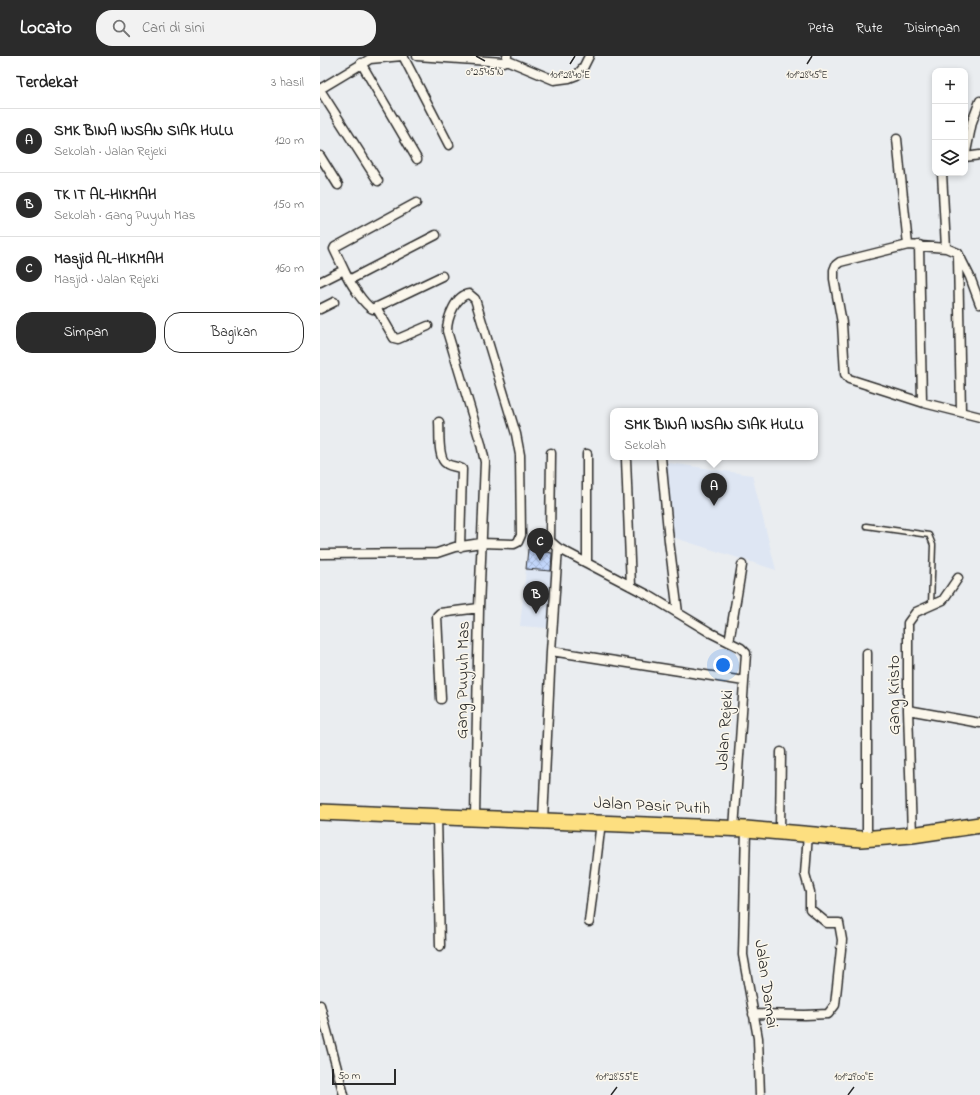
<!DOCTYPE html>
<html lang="id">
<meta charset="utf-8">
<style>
:root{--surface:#fff;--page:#f2f2f2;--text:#222;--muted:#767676;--line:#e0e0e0;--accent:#2b2b2b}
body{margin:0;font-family:"Indie Flower",sans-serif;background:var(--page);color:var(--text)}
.controls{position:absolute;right:12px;top:12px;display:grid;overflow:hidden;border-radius:8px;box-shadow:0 2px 6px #0003}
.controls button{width:36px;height:36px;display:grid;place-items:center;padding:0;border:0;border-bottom:1px solid var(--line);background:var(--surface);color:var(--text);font:20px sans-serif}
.scale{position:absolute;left:12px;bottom:10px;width:64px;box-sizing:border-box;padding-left:4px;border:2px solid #2b2b2b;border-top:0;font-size:11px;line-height:14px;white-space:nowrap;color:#2b2b2b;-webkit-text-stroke:3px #fbf7ec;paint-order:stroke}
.you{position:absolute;left:403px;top:609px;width:14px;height:14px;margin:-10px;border:3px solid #fff;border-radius:50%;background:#1a73e8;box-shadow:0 0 0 6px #1a73e833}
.badge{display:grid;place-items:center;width:26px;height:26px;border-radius:50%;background:var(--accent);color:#fff;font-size:13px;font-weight:700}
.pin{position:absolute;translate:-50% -33px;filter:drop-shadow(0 1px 2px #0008)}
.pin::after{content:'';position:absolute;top:21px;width:14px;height:12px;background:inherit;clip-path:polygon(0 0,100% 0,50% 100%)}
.popup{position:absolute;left:290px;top:352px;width:208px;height:52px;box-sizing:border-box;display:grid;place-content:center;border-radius:8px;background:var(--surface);filter:drop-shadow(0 1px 3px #0005);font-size:13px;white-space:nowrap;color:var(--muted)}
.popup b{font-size:15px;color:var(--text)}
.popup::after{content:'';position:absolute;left:50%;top:100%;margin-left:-8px;border:8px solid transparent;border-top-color:var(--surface)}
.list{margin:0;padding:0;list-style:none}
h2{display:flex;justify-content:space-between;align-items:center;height:52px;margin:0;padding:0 16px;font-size:17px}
h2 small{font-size:13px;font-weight:400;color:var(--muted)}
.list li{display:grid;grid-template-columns:26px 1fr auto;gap:12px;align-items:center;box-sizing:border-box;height:64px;padding:0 16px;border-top:1px solid var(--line)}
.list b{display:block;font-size:15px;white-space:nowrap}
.list p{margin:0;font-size:13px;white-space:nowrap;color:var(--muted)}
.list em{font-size:13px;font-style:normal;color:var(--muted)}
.actions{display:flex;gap:8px;padding:12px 16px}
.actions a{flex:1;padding:9px 0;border:1px solid var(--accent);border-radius:16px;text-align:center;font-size:14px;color:var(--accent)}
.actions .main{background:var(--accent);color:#fff}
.icon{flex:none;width:22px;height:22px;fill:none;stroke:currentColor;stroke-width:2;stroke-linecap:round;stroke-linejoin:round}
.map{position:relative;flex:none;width:660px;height:1039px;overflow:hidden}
header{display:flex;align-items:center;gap:24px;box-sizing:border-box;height:56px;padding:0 20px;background:var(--accent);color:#fff}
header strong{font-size:19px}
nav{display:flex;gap:22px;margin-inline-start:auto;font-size:14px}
.search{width:280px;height:36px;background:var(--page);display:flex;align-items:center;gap:10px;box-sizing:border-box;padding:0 14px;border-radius:16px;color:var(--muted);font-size:15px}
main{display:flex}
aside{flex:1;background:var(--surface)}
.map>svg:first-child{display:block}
.built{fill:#dee6f3}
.building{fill:url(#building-cross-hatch);stroke:#2b2b2b}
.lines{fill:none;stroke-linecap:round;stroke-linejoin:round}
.lane-casing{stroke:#2b2b2b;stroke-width:7}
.street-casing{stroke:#2b2b2b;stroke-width:11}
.highway-casing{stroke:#2b2b2b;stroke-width:18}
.lane{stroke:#fbf7ec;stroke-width:4}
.street{stroke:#fbf7ec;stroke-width:8}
.highway{stroke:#fddf80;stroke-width:15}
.ticks{fill:none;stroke:#2b2b2b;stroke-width:1.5}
.labels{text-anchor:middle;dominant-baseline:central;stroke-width:3;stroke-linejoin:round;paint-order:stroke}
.street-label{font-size:17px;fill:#2b2b2b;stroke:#fbf7ec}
.ticks-label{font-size:10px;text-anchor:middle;fill:#2b2b2b;stroke:#fbf7ec;stroke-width:3;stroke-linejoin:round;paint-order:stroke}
</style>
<header>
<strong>Locato</strong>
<div class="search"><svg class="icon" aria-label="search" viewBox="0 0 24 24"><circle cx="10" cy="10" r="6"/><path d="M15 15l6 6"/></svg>Cari di sini</div>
<nav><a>Peta</a><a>Rute</a><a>Disimpan</a></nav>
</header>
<main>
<aside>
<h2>Terdekat<small>3 hasil</small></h2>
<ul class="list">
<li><span class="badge">A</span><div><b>SMK BINA INSAN SIAK HULU</b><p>Sekolah · Jalan Rejeki</p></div><em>120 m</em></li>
<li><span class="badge">B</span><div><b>TK IT AL-HIKMAH</b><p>Sekolah · Gang Puyuh Mas</p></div><em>150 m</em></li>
<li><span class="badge">C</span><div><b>Masjid AL-HIKMAH</b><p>Masjid · Jalan Rejeki</p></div><em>160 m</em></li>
</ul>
<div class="actions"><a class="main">Simpan</a><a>Bagikan</a></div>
</aside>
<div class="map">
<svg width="660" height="1039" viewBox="0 0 660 1039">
<defs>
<pattern id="building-cross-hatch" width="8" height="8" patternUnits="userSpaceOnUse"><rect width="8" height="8" fill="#c2d6fb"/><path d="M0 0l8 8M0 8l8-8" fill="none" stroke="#a7b8d7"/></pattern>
</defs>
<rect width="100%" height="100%" fill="#eaedf0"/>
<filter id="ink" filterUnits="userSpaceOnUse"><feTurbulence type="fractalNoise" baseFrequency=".025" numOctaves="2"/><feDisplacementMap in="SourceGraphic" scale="8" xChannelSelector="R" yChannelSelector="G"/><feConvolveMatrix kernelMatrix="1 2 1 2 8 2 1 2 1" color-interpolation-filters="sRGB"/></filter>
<g filter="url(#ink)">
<path class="built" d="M343 406 432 419 456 514 352 481Z
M206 513 232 515 229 572 200 570Z"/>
<path class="building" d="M208 493 232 497 231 515 206 513Z"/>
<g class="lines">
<defs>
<path id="lane" d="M546 470 609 479 613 489 611 549"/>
<path id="street" d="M83 0 129 89
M97 0 183 6 186 4 187 0
M186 4 234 24 249 22 257 19 263 12 269 0
M41 7 97 103
M0 33 50 3 82 0
M0 34 58 125
M577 83 588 189
M0 100 18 129
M645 101 652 66 660 45
M645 101 660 99
M622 117 626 192
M599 189 602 345 604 347
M638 200 641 356
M24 214 14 193 15 191 96 147
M29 224 116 179
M0 226 24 214C28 223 44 250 53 253L122 220
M660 248 650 221 638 197 626 192 588 189 520 206 516 209 514 214V223L522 267 525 318 529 323 604 347 660 361
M56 251 74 282 78 283 108 270
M0 253 14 246
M119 366C120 376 117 403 127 408 132 411 137 410 142 413L140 491
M231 397 230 485 238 492 328 539 391 577 421 592 426 597 414 773
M267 398V507
M341 401 349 485 358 557
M306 403 311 530
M0 498 117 497 135 491 161 487 194 488 198 486 201 479 200 399 196 378 155 243 149 238C136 239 127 262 127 275L161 388 165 406 159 552 155 761
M409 586 422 509
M231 595 424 625
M547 597V782
M121 643 117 560 120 557 159 552
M588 654 660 667
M117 761 120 890
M223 764 231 595 238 492
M426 773 423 899 438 982 440 1039
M460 776 461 696
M592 779 588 654V567L596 556 623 544 638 522
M269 866 281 766
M0 949 24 1039
M433 958 485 959 508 958 515 949 522 884 519 867H507L490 853V836L485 818 488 778"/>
<path id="highway" d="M0 756 426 773 541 783 592 779 660 769"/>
</defs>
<use href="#lane" class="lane-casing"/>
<use href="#street" class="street-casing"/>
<use href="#highway" class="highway-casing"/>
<use href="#lane" class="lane"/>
<use href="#street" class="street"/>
<use href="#highway" class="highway"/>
</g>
</g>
<path class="ticks" d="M156 0 165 5M250 8 255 0M487 8 492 0M291 1039 297 1031M528 1039 534 1031"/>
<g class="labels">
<g class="street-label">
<text transform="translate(143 624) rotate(-89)">Gang Puyuh Mas</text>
<text transform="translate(574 639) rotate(-90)">Gang Kristo</text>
<text transform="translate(405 674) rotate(-86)">Jalan Rejeki</text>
<text transform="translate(332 750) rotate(3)">Jalan Pasir Putih</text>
<text transform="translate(446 928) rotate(82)">Jalan Damai</text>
</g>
</g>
<g class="ticks-label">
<text x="165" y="19">0°25'45"N</text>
<text x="250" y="22">101°28'40"E</text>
<text x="487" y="22">101°28'45"E</text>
<text x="297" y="1024">101°28'55"E</text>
<text x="534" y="1024">101°29'00"E</text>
</g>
</svg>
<div class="controls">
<button>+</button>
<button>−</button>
<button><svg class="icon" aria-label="layers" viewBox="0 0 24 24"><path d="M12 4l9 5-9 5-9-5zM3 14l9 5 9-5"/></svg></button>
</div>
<div class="scale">50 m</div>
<div class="you"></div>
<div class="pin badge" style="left:394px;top:450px">A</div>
<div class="popup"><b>SMK BINA INSAN SIAK HULU</b>Sekolah</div>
<div class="pin badge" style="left:216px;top:558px">B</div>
<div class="pin badge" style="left:220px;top:505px">C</div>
</div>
</main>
